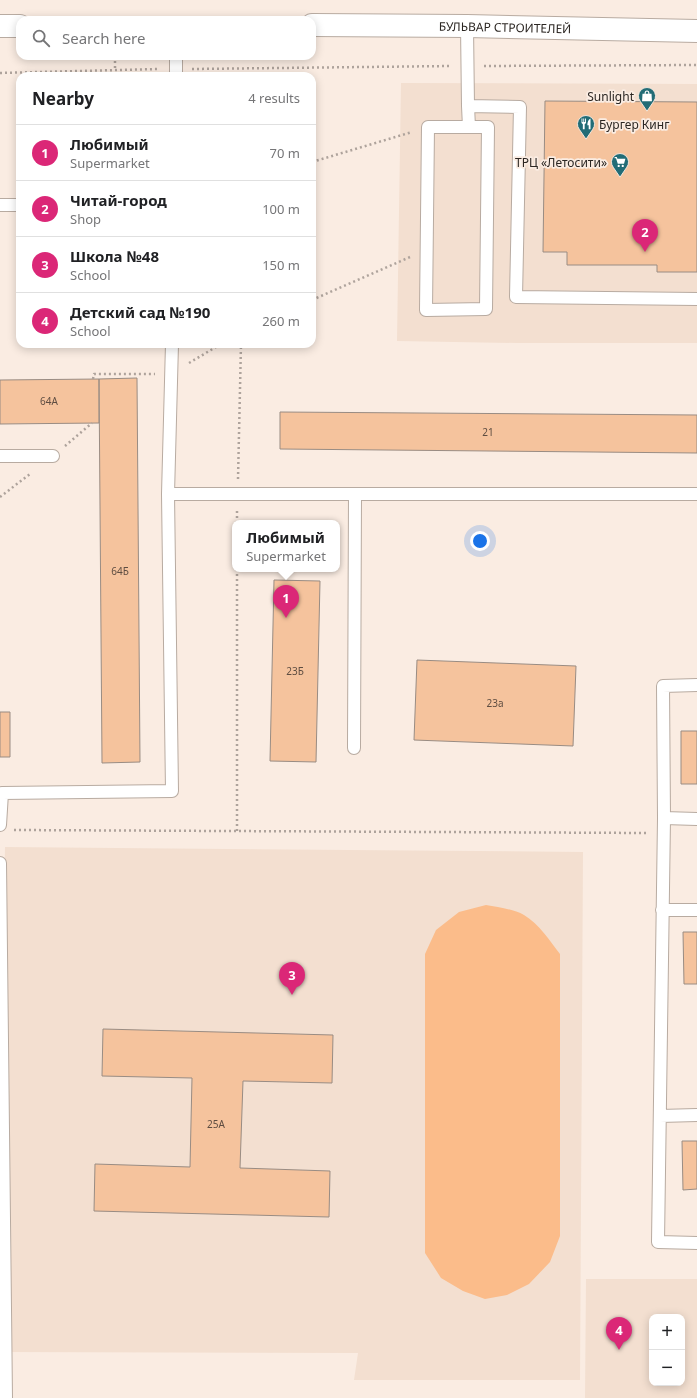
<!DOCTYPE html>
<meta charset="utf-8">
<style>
:root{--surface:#fff;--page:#f2f2f2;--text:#202124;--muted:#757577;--line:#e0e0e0;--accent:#db2777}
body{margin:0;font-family:"Noto Sans",sans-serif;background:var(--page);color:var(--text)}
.controls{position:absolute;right:12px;bottom:12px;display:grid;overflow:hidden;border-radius:8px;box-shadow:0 2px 10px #0003}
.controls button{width:36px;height:36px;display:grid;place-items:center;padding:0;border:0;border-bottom:1px solid var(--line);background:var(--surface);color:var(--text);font:20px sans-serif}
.you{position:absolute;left:480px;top:541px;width:14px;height:14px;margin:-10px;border:3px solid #fff;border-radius:50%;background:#1a73e8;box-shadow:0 0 0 6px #1a73e833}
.badge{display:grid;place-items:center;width:26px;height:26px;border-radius:50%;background:var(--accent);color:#fff;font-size:13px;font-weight:700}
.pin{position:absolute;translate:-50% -33px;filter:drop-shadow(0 1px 2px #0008)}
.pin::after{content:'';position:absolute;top:21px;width:14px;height:12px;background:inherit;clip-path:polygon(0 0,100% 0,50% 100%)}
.popup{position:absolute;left:232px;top:520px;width:108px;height:52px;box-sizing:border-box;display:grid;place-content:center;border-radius:8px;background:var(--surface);filter:drop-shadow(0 1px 3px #0005);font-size:13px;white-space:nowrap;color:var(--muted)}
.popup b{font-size:15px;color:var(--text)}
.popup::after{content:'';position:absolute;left:50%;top:100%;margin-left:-8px;border:8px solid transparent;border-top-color:var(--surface)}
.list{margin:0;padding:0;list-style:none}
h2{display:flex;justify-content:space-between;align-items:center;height:52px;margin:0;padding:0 16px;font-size:17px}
h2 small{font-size:13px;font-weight:400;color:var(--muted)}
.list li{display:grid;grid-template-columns:26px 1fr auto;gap:12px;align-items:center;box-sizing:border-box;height:56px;padding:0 16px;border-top:1px solid var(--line)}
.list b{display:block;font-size:15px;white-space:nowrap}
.list p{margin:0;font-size:13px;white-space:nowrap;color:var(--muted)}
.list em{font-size:13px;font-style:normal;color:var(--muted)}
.icon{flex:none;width:22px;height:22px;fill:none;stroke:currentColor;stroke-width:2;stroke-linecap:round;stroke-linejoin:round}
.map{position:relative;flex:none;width:697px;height:1398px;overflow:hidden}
.search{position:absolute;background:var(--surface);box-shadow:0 2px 10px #0003;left:16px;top:16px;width:300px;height:44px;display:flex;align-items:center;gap:10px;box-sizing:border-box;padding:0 14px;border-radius:12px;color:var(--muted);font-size:15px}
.panel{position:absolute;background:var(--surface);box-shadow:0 2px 10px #0003;left:16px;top:72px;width:300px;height:276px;border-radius:12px}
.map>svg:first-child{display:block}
.built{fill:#f3dfd0;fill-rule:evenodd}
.green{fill:#fbbc8a}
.building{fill:#f5c39d;stroke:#998c83}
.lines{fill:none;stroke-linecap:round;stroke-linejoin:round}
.service-casing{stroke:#b8aba1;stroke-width:14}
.secondary-casing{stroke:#b8aba1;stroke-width:24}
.path{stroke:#aea39c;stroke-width:2.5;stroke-dasharray:2 3;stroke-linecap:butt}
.service{stroke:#fff;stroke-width:12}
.secondary{stroke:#fff;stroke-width:22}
.labels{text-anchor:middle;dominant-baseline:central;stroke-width:3.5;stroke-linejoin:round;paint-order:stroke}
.number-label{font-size:10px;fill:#5e4d41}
.street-label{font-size:12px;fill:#2b2622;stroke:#faece2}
.poi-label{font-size:12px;fill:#2b2622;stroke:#faece2;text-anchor:end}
</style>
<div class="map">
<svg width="697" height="1398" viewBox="0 0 697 1398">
<rect width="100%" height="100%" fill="#faece2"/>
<path class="built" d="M401 83 697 84V343H516L397 341Z
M5 847 583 852 580 1380H354L358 1353 0 1352V1139Z
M586 1279H697V1398H585ZM652 1317H682V1383H652Z"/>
<path class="green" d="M486 905C498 907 513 909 524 915 539 924 550 941 560 954V1236L550 1262 529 1284 507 1295 485 1299 463 1291 441 1278 425 1253V954L436 930 459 912Z"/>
<path class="building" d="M545 101 697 102V272H657V265H567V252H543Z
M137 378 140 762 102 763 99 379Z
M99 379V423L0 424V380Z
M280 412 697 415V453L280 449Z
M274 580 320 581 316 762 270 761Z
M417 660 576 666 573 746 414 740Z
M0 712H10V757H0Z
M681 731H697V784H681Z
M683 932H697V984H684Z
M103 1029 333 1035 332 1083 243 1081 240 1168 330 1171 329 1217 94 1211 95 1164 190 1167 192 1078 102 1076Z
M682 1141H697V1189L683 1190Z"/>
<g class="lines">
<defs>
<path id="service" d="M467 26 468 106 520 107 516 297 697 299
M176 76V56
M468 106 469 127H428L426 310 486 309 488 127H469
M0 205H20
M0 456H53
M168 494H697
M697 685 663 686 664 818 658 1242 697 1243
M354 748 355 494
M664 818 697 819
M0 825 2 793 172 791 168 494 172 344
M0 863 6 1398
M662 910H697
M660 1116 697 1115"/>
<g id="secondary">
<path id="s1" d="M312 25 467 26 697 31"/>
<path d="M0 26H20"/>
</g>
</defs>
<use href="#service" class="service-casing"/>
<use href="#secondary" class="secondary-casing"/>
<path class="path" d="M115 56V70
M484 66 697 65
M192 69 451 66
M0 73 159 69
M312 162 412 132
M312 300 410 257
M189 363 221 344
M93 379 94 374H155
M65 446 92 423
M238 479 241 344
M0 497 30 474
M237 523V510
M14 830 647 833
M237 831V569"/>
<use href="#service" class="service"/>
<use href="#secondary" class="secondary"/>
</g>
<defs>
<symbol id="shop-pin" viewBox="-11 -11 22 30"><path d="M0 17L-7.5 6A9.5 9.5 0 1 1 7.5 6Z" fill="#226c76" stroke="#faece2"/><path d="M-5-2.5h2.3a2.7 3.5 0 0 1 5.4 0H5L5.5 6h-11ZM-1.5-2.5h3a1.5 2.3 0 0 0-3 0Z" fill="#fff"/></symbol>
<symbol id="restaurant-pin" viewBox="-11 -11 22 30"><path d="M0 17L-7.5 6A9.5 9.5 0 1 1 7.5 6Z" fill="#226c76" stroke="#faece2"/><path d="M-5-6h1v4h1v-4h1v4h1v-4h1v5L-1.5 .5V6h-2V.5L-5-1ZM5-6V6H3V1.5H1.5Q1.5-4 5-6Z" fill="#fff"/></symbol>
<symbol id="supermarket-pin" viewBox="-11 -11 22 30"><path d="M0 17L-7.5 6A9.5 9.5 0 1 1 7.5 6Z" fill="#226c76" stroke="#faece2"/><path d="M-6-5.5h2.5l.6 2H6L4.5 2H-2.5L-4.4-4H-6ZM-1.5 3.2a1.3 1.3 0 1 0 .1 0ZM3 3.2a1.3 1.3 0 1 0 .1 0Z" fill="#fff"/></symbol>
</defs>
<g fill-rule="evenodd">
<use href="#shop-pin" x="637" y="86" width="20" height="27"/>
<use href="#restaurant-pin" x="576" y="114" width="20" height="27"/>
<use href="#supermarket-pin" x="610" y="152" width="20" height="27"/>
</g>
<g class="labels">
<g class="number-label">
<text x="49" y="401">64А</text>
<text x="488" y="432">21</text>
<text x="120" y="571">64Б</text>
<text x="295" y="671">23Б</text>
<text x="495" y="703">23а</text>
<text x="216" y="1124">25А</text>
</g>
<g class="street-label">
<text stroke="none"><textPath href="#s1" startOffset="193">БУЛЬВАР СТРОИТЕЛЕЙ</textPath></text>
</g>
<g class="poi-label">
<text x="634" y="96">Sunlight</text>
<text x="599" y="124" text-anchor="start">Бургер Кинг</text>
<text x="607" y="162">ТРЦ «Летосити»</text>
</g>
</g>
</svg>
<div class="controls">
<button>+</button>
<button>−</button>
</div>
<div class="you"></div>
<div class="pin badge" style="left:286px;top:618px">1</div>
<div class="popup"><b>Любимый</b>Supermarket</div>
<div class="pin badge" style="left:645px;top:252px">2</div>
<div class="pin badge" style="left:292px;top:995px">3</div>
<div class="pin badge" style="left:619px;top:1350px">4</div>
<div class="search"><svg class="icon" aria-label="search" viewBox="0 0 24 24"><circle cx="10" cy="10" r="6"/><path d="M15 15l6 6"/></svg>Search here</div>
<section class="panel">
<h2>Nearby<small>4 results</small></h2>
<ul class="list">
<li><span class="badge">1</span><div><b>Любимый</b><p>Supermarket</p></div><em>70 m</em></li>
<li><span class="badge">2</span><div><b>Читай-город</b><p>Shop</p></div><em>100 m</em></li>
<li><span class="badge">3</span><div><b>Школа №48</b><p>School</p></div><em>150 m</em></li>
<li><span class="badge">4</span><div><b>Детский сад №190</b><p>School</p></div><em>260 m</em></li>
</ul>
</section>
</div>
